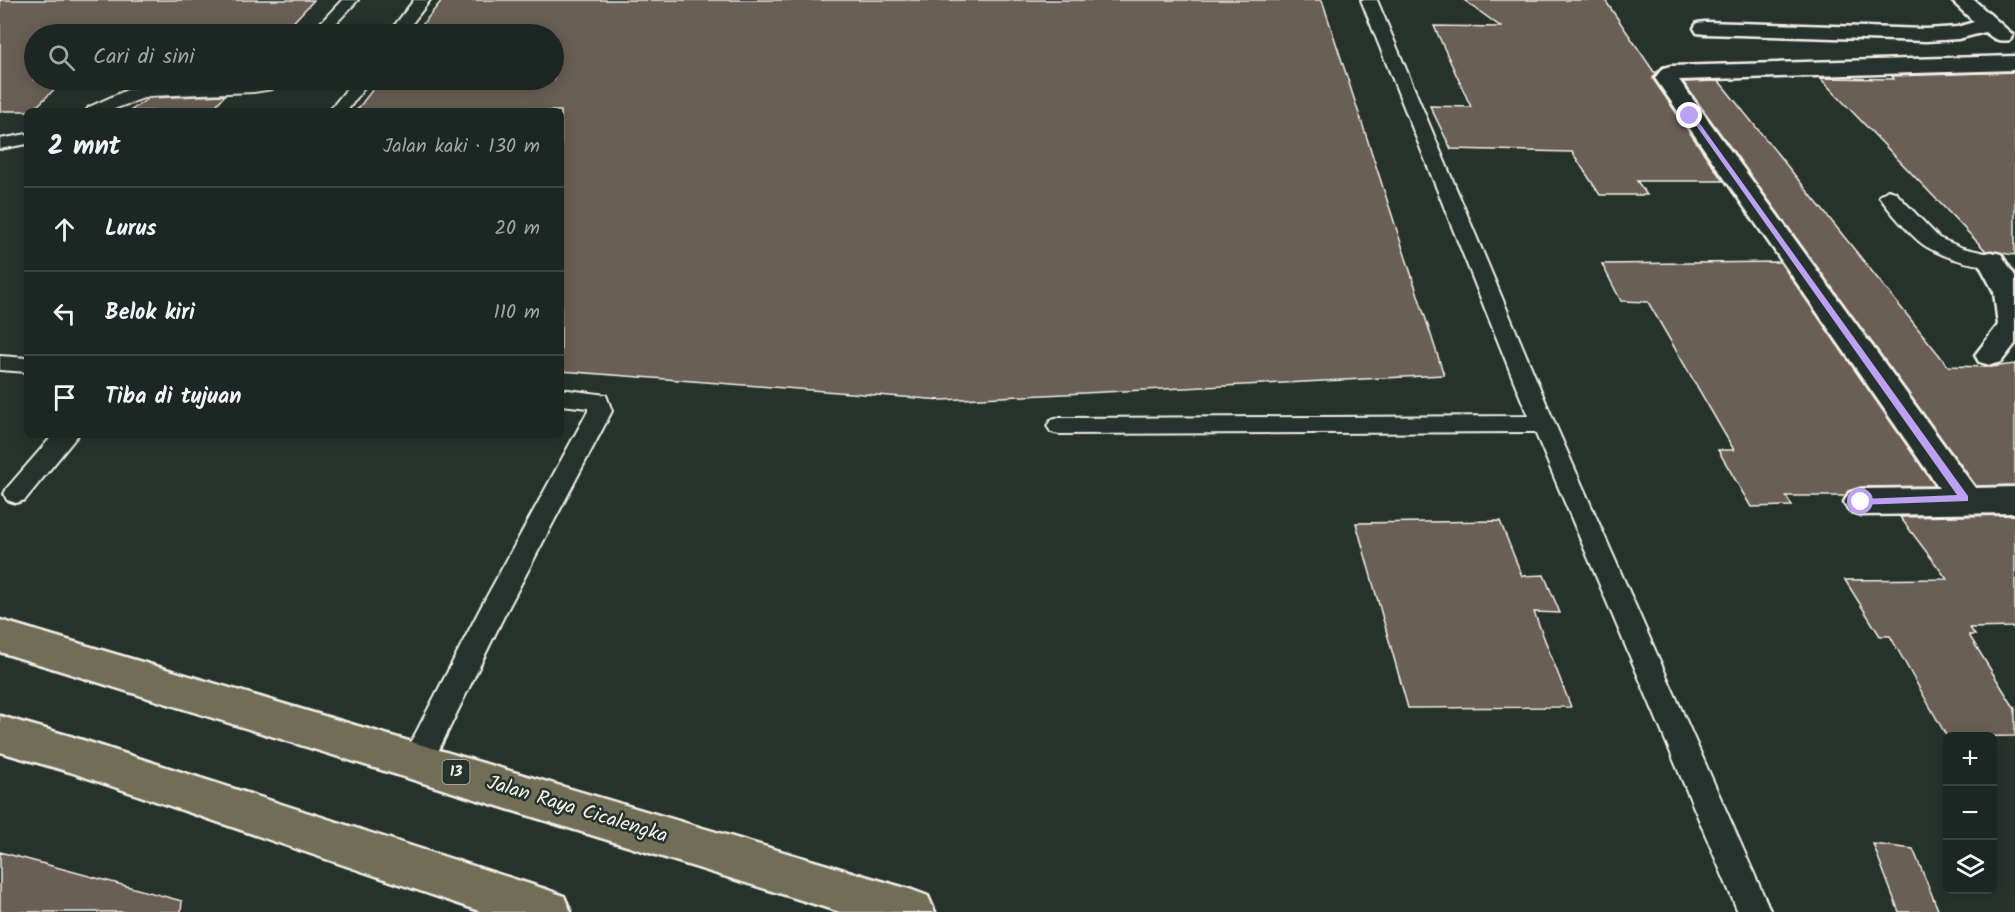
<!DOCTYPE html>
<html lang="id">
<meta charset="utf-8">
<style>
:root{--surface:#1c2622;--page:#252e2a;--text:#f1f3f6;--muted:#a0a5a5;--line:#3a4340}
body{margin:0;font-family:Kalam,sans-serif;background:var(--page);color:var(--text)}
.controls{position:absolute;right:18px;bottom:18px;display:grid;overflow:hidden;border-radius:9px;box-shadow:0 3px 15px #0003}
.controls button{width:54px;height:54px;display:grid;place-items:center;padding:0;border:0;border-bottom:2px solid var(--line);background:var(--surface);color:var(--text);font:30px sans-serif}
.stop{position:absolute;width:18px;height:18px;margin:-14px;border:4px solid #bca0f2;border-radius:50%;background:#fff}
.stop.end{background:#bca0f2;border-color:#fff;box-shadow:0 2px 6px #0008}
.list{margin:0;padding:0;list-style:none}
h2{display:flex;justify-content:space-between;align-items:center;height:78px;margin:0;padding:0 24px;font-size:26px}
h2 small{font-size:20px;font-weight:400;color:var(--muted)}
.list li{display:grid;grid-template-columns:39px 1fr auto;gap:18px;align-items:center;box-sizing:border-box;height:84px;padding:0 24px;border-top:2px solid var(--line)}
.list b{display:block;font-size:22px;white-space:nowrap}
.list em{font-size:20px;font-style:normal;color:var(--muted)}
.icon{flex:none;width:33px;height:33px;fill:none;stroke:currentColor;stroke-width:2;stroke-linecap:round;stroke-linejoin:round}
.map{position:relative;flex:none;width:2015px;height:912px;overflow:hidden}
.search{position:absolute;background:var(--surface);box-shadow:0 3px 15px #0003;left:24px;top:24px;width:540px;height:66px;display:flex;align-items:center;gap:15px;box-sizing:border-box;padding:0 21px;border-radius:33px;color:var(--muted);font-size:22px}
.panel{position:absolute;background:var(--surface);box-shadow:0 3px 15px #0003;left:24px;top:108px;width:540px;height:330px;border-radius:9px}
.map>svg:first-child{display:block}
.building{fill:#6a5f54;stroke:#f4f1e8;stroke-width:1.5}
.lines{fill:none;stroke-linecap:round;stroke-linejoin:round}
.service-casing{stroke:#f4f1e8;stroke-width:4}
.minor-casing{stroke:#f4f1e8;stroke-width:5}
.trunk-casing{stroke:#f4f1e8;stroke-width:5}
.service{fill:#26332d;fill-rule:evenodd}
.minor{fill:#26332d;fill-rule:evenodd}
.trunk{fill:#716e59;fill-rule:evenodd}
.route{fill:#bca0f2}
.labels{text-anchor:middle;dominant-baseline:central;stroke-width:5;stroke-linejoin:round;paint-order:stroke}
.shield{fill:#26332d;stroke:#b6b8b0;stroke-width:1.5}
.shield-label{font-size:15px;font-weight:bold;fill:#f4f1e8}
.near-street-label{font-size:20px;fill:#f4f1e8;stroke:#26332d}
</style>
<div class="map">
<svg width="2015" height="912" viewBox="0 0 2015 912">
<rect width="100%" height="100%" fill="#26332d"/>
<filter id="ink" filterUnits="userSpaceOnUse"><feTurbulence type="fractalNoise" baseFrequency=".0167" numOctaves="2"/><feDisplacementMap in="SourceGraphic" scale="12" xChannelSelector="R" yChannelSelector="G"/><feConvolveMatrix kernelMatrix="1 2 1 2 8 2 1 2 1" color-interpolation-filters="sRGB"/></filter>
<g filter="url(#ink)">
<path class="building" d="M0 0H314L282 34H34V80H64L32 111H0Z
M442 0H1322L1444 375 942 400 561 371V111H356L380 80H554V34H415Z
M1464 0H1605L1654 72H1657L1653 79 1723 181H1637L1647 195H1600L1572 152 1451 149 1430 106 1471 107 1434 26 1501 27Z
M2015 72V255L1986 251 1820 78 1894 79 1892 76Z
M1719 81 1948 366 1991 367 2015 364V485L1976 486 1683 82Z
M225 95 211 111H130L149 98Z
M1780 262 1935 486 1861 487 1848 491 1845 496H1786L1792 506 1751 507 1718 450H1734L1648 302 1621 301 1602 264Z
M2015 515V627L1970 628 1975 635H1969L2015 709V736L1947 737 1890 636H1880L1845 580 1947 579 1900 517Z
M1500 521 1522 576 1544 575 1560 613 1534 612 1571 707 1408 708 1356 523Z
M1873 844 1913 849 1939 912H1899Z
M0 852 182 901 181 912H0Z"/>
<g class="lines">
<defs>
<path id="service" d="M342 0H358L326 34H310Z
M414 0H430L404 34H388Z
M1361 0H1377L1555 424 1771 912H1738L1535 432 1059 434 1051 432 1047 426 1051 420 1059 418 1528 416Z
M264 80H284L272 89 254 92 149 96 109 111H86L89 107 127 90 149 86Z
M354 80H370L347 111H329Z
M27 134V144L0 149V139Z
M1888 190 1895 192 1939 238 1963 248 1998 256 2001 260 1998 264C1978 269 1944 257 1927 247 1913 239 1888 209 1879 196Z
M0 356 27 358V372L0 370Z
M561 389 606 395 612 411 503 618 429 770 418 773 407 770 403 760 407 750 481 607 588 411V408L561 405Z
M53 435H78L25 500 16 503 7 500 4 494 7 488Z"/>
<path id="minor" d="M1951 0H1974L2013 35 2010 40C1998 42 1994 39 1985 32L1958 39 1926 41 1705 34 1697 33 1694 28 1697 23 1705 22 1926 29 1957 27 1974 22Z
M2015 56V70L1679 80 1975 488 2015 487V513L1861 515 1849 511 1844 502 1849 493 1861 489 1939 488 1655 78 1663 68 1671 66Z
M1991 252 2001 254 2015 276V344L2001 362 1990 365 1979 362 1975 355 1998 325 1994 292 1977 260 1981 254Z"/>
<path id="trunk" d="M0 620 912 890 928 896 935 912H840L0 652Z
M0 716 70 736 548 890 564 896 571 912H482L70 772 0 752Z"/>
</defs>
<use href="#service" class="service-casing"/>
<use href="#minor" class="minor-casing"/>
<use href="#trunk" class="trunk-casing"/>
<use href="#service" class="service"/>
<use href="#minor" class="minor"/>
<use href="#trunk" class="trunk"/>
</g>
</g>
<path class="route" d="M1688 114H1693L1968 496V501L1857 505V500L1861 499 1957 495Z"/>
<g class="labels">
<rect class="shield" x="442.5" y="760" width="27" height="24" rx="4.5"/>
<g class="shield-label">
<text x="456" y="772">13</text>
</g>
<g class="near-street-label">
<text transform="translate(577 810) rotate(17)">Jalan Raya Cicalengka</text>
</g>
</g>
</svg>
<div class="controls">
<button>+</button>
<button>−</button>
<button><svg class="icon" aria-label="layers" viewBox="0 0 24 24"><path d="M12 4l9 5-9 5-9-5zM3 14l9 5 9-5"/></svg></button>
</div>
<div class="stop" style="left:1861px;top:502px"></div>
<div class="stop end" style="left:1690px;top:116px"></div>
<div class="search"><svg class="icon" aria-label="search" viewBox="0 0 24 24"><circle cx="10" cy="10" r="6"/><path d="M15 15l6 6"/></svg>Cari di sini</div>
<section class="panel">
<h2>2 mnt<small>Jalan kaki · 130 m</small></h2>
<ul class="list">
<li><svg class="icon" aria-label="ahead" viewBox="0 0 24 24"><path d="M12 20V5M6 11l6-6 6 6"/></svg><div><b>Lurus</b></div><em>20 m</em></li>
<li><svg class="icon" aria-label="left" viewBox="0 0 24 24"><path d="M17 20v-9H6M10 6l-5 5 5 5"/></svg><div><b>Belok kiri</b></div><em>110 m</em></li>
<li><svg class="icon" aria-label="arrive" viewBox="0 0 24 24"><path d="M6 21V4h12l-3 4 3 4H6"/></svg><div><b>Tiba di tujuan</b></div></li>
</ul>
</section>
</div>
